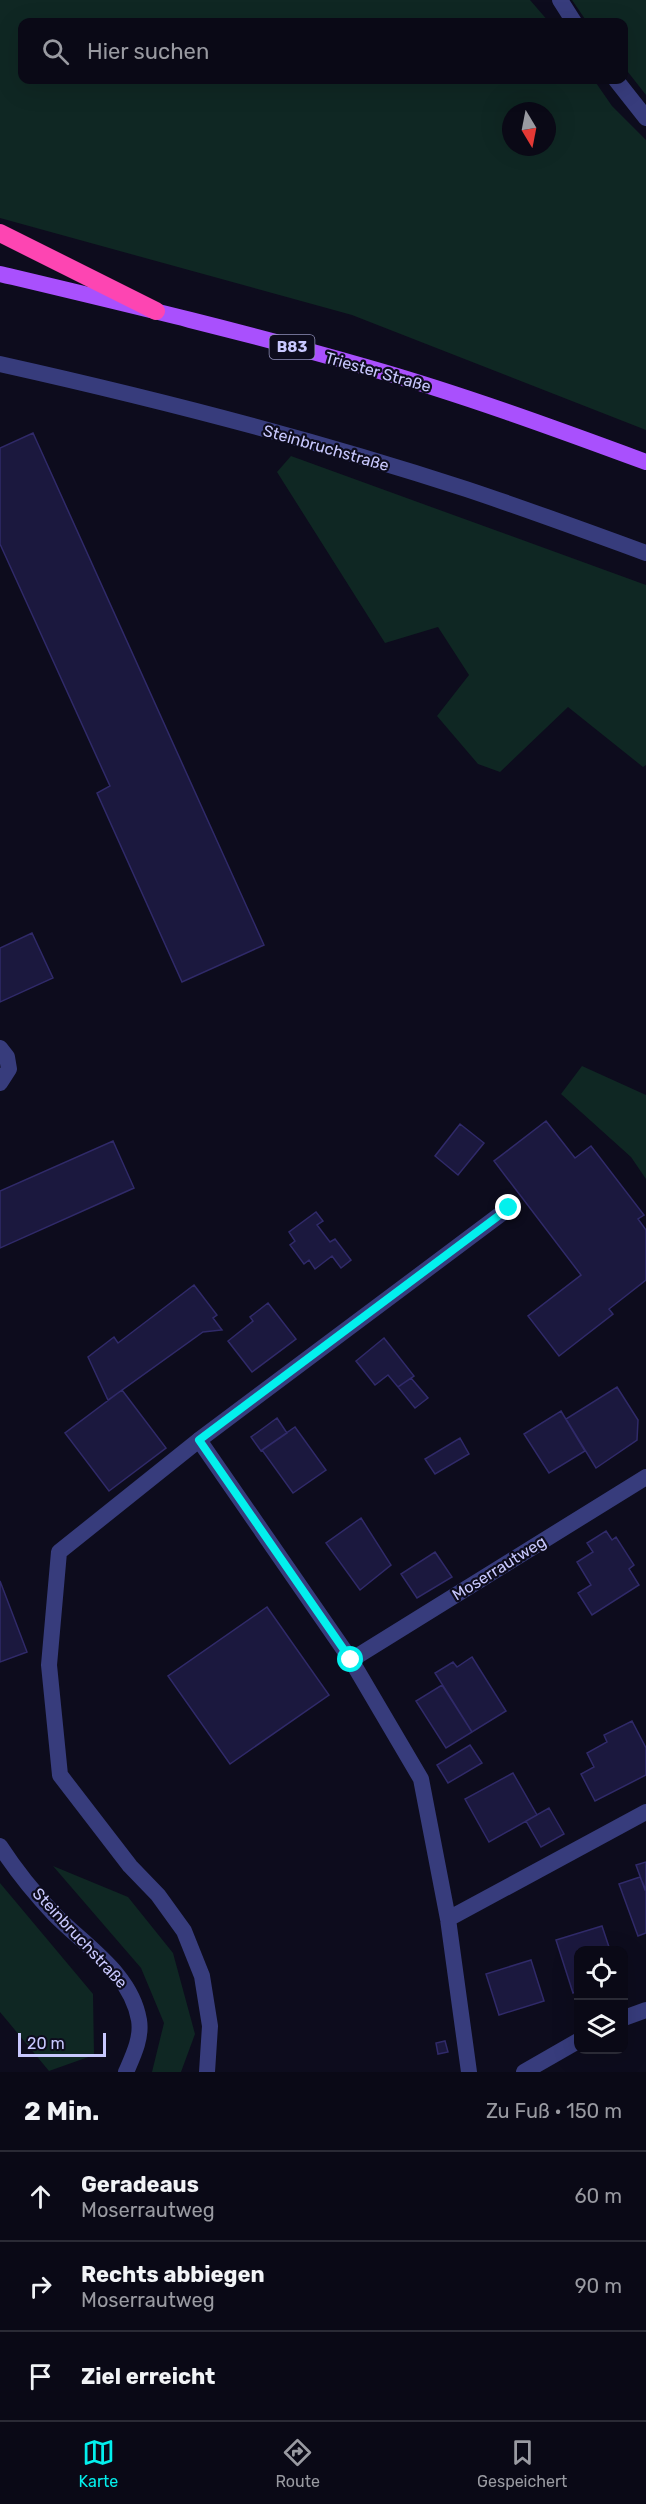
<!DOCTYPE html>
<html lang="de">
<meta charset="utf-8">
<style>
:root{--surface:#0a0916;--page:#181723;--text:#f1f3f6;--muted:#999aa1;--line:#2a2a35;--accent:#03f0ed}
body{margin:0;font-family:Rubik,sans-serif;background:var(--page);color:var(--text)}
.controls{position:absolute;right:18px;bottom:18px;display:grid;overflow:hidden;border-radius:12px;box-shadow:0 6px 24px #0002}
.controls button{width:54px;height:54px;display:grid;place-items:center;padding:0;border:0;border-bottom:2px solid var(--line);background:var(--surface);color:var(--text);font:30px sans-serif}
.compass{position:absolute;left:502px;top:102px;width:54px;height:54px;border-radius:50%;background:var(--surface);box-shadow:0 6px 24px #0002;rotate:170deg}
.scale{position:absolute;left:18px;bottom:15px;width:88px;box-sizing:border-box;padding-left:6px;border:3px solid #c8c8fe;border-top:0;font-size:16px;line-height:21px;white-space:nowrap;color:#c8c8fe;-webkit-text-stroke:4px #0d0c1d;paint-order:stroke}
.stop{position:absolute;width:18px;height:18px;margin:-14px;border:4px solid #03f0ed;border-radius:50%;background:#fff}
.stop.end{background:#03f0ed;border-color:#fff;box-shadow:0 2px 6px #0008}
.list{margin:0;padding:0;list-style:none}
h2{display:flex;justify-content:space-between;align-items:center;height:78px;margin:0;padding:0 24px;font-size:26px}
h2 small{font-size:20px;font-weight:400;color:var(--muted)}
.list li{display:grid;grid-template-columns:39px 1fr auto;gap:18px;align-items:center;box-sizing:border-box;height:90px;padding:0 24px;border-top:2px solid var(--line)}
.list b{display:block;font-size:22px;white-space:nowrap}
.list p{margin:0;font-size:20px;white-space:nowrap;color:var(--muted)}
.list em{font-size:20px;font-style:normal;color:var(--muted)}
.icon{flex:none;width:33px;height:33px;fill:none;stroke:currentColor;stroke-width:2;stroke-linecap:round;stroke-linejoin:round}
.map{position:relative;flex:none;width:646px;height:2072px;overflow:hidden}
.search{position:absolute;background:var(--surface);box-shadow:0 6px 24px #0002;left:18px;right:18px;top:18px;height:66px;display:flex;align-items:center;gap:15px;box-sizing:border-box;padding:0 21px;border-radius:12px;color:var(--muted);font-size:22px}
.sheet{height:348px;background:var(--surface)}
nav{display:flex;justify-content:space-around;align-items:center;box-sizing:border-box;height:84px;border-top:2px solid var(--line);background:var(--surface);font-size:16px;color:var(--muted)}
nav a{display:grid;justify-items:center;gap:3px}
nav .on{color:var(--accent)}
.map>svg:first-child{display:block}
.green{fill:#0f2723;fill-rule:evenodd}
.building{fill:#1b183e;stroke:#302a69;stroke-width:1.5}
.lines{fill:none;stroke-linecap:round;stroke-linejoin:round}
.service{stroke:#373c7c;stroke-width:16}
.minor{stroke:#373c7c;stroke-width:16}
.primary{stroke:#a950fd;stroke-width:16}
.motorway{stroke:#fd45b2;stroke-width:18}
.route{stroke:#03f0ed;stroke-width:8}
.labels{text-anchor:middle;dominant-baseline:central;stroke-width:4.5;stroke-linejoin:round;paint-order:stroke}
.shield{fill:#0d0c1d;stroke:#9090ba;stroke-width:1.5}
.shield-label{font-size:15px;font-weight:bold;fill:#c8c8fe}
.street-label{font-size:16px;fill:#c8c8fe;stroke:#0d0c1d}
</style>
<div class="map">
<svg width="646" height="2072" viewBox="0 0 646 2072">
<rect width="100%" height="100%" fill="#0d0c1d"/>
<path class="green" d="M0 0H530L549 22H22V80H594L612 106 646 140V430L352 315 0 218ZM511 111H547V147H511Z
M572 0H646V95L624 67V22H587Z
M291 456 646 585V765L643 767 568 707 500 772 478 764 437 716 469 675 438 627 385 643 277 472Z
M582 1066 646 1095V1179L631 1157 561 1094Z
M53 1866 128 1897 173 1953 195 2034 181 2072H152L164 2023 141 1968Z
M0 1883 93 1994 94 2055 49 2071 0 2012Z"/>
<path class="building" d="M33 433 264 945 182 982 97 793 110 786 0 544V448Z
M32 933 53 978 0 1002V948Z
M546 1121 575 1158 591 1146 644 1215 638 1219 646 1230V1280L609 1309 613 1314 559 1356 528 1316 581 1275 494 1161Z
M460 1124 484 1143 458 1175 435 1156Z
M113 1141 134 1188 0 1248V1191Z
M316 1212 323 1221 317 1225 330 1242 335 1239 351 1260 341 1268 332 1256 315 1269 309 1260 304 1264 290 1245 295 1241 289 1232Z
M194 1285 217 1315 213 1318 222 1330 203 1332 108 1400 88 1357 114 1337 118 1343Z
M268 1303 296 1339 252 1372 228 1341 253 1321 250 1317Z
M384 1338 414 1376 398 1387 388 1375 375 1385 356 1361Z
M411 1378 428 1398 415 1408 398 1387Z
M617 1387 638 1420 637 1440 596 1468 566 1419Z
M122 1390 166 1448 109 1491 65 1433Z
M561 1411 585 1451 549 1473 524 1434Z
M277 1418 287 1433 261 1451 251 1437Z
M295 1427 326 1470 293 1493 262 1450Z
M460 1438 469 1454 435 1474 425 1459Z
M361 1518 391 1565 360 1590 326 1543Z
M606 1531 612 1540 616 1537 634 1565 629 1569 639 1585 592 1615 578 1593 591 1585 577 1562 593 1552 587 1543Z
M435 1552 452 1577 417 1598 401 1574Z
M0 1581 27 1652 0 1662Z
M267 1607 329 1695 230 1764 168 1676Z
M472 1657 506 1711 472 1732 435 1673 453 1662 457 1667Z
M442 1685 472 1732 446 1748 416 1701Z
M632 1721 646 1748V1775L595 1801 581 1774 594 1767 587 1753 607 1742 604 1735Z
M470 1745 482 1763 448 1783 437 1765Z
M513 1773 537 1815 489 1842 465 1799Z
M549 1808 564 1834 541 1847 526 1821Z
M646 1862V1890H645L636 1865Z
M640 1877 646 1890V1933L638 1936 619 1884Z
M602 1926 610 1950H578V1991L573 1993 556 1940Z
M531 1960 544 2001 499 2015 486 1974Z
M445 2041 448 2052 438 2054 436 2043Z"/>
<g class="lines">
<path class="service" d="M0 1048 7 1057 9 1069 0 1083
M351 1660 646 1477
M0 1846C15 1869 35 1894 54 1914 85 1946 131 1973 139 2020 142 2038 133 2056 126 2072
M207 2072 210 2026 202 1976 184 1931 158 1895 130 1866 60 1775 49 1665 59 1552 199 1440 509 1208"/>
<path class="minor" d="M560 0 574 22
M616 80 646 118
M0 364C157 399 313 439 466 489 526 509 586 531 646 553
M199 1440 351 1660 421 1779 448 1919 469 2072
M448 1919 646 1812
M624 2018 646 2010
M524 2072 578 2041"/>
<path class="primary" d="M0 274C122 303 245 332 366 367 461 394 554 428 646 462"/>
<path class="motorway" d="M0 233 156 311"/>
</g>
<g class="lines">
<path class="route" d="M351 1660 199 1440 509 1208"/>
</g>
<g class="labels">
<rect class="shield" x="269.5" y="335" width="45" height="24" rx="4.5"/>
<g class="shield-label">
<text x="292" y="347">B83</text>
</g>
<g class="street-label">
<text transform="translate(378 372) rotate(16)">Triester Straße</text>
<text transform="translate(326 448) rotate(16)">Steinbruchstraße</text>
<text transform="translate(499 1568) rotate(-32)">Moserrautweg</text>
<text transform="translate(80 1938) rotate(47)">Steinbruchstraße</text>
</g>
</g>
</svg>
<div class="controls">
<button><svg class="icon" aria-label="locate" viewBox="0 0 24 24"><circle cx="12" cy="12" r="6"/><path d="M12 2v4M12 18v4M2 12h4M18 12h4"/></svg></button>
<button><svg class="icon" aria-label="layers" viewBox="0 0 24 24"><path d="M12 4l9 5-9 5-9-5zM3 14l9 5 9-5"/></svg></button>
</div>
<svg class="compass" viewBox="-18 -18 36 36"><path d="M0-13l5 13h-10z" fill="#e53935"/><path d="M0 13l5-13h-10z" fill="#999aa1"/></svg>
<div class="scale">20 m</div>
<div class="stop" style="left:351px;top:1660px"></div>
<div class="stop end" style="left:509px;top:1208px"></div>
<div class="search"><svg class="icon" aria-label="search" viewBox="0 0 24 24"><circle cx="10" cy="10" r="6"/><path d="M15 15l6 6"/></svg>Hier suchen</div>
</div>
<section class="sheet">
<h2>2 Min.<small>Zu Fuß · 150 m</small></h2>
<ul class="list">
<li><svg class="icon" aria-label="ahead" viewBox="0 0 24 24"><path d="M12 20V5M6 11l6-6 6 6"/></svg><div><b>Geradeaus</b><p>Moserrautweg</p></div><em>60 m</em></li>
<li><svg class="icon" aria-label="right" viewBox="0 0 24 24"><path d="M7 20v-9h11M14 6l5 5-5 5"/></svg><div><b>Rechts abbiegen</b><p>Moserrautweg</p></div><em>90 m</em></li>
<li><svg class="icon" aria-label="arrive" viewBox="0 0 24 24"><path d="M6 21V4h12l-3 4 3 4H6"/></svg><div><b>Ziel erreicht</b></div></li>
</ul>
</section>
<nav>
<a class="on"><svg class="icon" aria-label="map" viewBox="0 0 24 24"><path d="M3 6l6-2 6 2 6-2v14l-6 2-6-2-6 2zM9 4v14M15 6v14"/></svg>Karte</a>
<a><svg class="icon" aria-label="directions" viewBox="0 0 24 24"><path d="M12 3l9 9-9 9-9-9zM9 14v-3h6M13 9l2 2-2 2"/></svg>Route</a>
<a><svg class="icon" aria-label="saved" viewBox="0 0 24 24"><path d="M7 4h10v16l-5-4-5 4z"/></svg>Gespeichert</a>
</nav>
